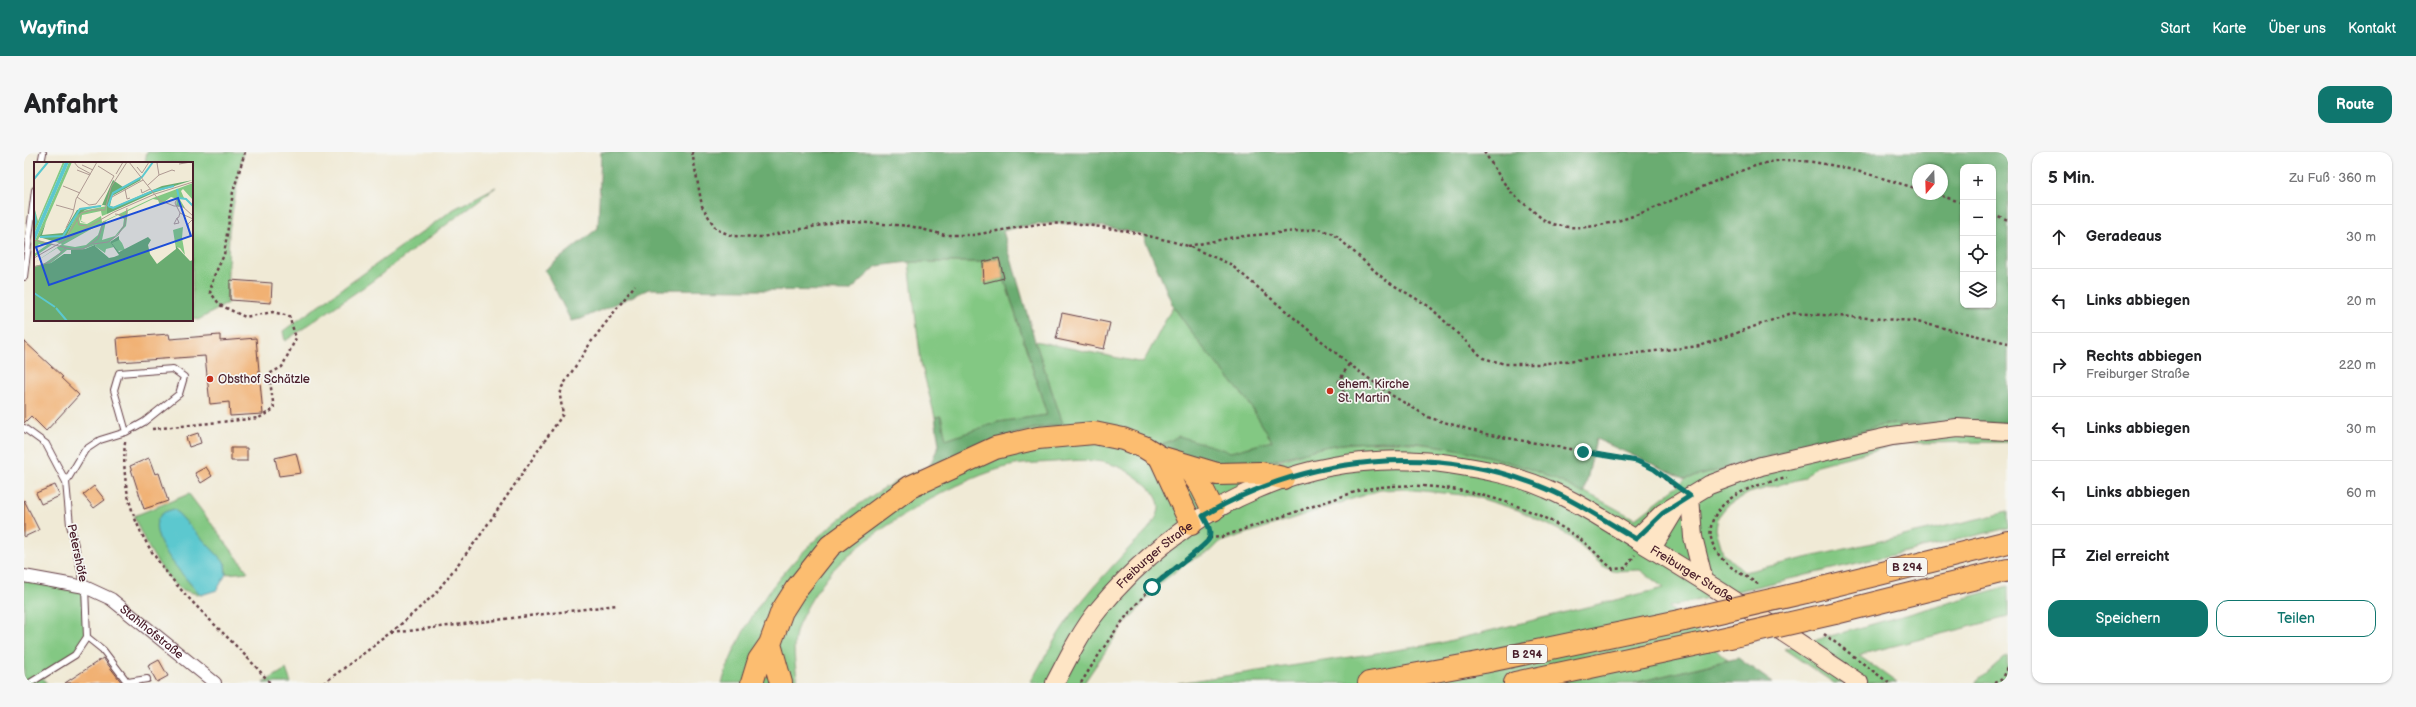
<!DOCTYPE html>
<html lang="de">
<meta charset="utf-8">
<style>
:root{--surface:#fff;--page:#f6f6f6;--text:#202124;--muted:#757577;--line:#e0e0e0;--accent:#0f766e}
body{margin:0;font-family:"Balsamiq Sans",sans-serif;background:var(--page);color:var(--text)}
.controls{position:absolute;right:12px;top:12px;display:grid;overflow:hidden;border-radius:8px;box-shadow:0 1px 3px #0004}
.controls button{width:36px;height:36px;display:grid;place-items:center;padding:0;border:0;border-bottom:1px solid var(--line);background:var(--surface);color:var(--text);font:20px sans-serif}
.compass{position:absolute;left:1888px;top:12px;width:36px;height:36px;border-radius:50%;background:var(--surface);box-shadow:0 1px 3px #0004;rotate:199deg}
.stop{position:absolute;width:12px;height:12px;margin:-9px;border:3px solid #0f766e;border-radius:50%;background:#fff}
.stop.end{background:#0f766e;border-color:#fff;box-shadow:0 1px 4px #0008}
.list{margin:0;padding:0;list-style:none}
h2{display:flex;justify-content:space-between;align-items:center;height:52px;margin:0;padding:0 16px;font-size:17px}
h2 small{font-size:13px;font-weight:400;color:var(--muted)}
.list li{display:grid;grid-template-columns:26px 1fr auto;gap:12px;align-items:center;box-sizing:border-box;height:64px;padding:0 16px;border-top:1px solid var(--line)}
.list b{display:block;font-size:15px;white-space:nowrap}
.list p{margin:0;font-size:13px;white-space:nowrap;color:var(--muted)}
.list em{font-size:13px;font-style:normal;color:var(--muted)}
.actions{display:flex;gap:8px;padding:12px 16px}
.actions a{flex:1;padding:9px 0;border:1px solid var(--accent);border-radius:12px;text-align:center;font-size:14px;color:var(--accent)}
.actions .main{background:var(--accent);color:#fff}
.icon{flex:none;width:22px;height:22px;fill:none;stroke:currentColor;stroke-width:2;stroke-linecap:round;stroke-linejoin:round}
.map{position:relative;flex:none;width:1984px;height:531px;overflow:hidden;border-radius:12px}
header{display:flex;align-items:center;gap:24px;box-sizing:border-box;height:56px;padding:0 20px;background:var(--accent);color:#fff}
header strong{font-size:19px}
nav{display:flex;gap:22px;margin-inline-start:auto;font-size:14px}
.intro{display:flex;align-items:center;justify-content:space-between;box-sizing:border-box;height:96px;padding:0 24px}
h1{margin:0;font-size:28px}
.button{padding:10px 18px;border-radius:12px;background:var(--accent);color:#fff;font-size:14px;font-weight:700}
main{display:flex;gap:24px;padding:0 24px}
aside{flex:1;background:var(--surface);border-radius:12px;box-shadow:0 1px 3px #0004}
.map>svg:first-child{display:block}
.green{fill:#83c883;stroke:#667457}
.forest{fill:#6aac71;stroke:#5a664e;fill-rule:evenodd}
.water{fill:#5bc8cf;stroke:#52747d}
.building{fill:#f1b173}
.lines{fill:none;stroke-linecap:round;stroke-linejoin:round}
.lane-casing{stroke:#633d45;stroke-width:8}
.street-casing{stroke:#633d45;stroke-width:14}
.secondary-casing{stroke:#633d45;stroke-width:20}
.highway-casing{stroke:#633d45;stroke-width:24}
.path{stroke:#633d45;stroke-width:2.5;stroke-dasharray:3 3;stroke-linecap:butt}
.lane{stroke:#fff;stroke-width:6}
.street{stroke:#fff;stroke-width:12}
.secondary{stroke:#fee5c5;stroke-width:18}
.highway{stroke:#fcbd6f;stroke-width:22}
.highway-bridge-casing{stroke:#633d45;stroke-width:24;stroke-linecap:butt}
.highway-bridge{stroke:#fcbd6f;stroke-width:22}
.route{stroke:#0f766e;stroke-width:5}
.poi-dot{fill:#c8321e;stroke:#f6f6f2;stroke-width:1.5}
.labels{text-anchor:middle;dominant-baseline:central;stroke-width:3.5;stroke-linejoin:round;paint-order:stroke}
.shield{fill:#f6f6f2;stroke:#7e6067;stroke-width:1}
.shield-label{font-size:11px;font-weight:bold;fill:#4a1f2b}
.poi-label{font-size:12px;fill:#4a1f2b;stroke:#f6f6f2;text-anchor:start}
.street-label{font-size:12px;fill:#4a1f2b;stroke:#f6f6f2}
.inset-river{fill:none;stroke:#5bc8cf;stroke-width:2}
.inset-road{fill:none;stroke:#ae9992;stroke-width:1}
.view{fill:#1d4ed8;fill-opacity:0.15;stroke:#1d4ed8;stroke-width:2}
.inset-edge{fill:none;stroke:#4a1f2b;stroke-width:2}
</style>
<header>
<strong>Wayfind</strong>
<nav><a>Start</a><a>Karte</a><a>Über uns</a><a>Kontakt</a></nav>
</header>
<div class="intro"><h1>Anfahrt</h1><a class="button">Route</a></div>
<main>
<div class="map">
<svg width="1984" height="531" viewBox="0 0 1984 531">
<rect width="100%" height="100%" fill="#f6f6f2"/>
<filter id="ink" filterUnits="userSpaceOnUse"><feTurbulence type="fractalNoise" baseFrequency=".025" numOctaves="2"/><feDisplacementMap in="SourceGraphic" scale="8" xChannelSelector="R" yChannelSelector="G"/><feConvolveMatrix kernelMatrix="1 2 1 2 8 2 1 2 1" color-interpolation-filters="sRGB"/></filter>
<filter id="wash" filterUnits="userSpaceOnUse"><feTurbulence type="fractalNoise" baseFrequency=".012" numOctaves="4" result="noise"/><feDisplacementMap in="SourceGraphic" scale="16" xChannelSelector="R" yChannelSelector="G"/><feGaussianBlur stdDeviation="0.9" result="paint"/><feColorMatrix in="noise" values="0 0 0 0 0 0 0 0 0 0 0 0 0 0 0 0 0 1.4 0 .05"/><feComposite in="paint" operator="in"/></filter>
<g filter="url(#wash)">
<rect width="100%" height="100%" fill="#f0ead6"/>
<path class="green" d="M123 0H219L205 78 203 152 174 168 168 166V11H121Z
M472 35 347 130 261 189 259 179 430 57Z
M885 110H959L960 130 980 126 1023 263 974 270 922 288 917 264 911 265 897 211Z
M1149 154 1176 192 1223 248 1248 289 1207 300 1215 314C1229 312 1244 311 1258 308 1271 304 1284 298 1298 295 1380 280 1489 299 1560 342L1561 340 1611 367 1662 327 1863 272 1984 271V290L1879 291 1793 313 1780 326 1725 341 1703 354 1694 365 1692 377 1699 401 1720 420 1984 360V376L1645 455 1704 508 1610 531H1154L1412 492 1640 436 1616 418 1589 419 1580 415 1543 382 1494 358 1449 344 1379 337 1356 338 1196 390 1187 399 1163 410 1138 430 1098 475 1060 531H1006C1016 514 1025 497 1035 481 1056 448 1083 420 1109 392 1118 384 1136 367 1135 354 1134 343 1124 334 1116 328 1090 306 1063 307 1031 310 1018 311 1004 311 991 313 938 323 845 379 808 419 795 434 781 456 774 474 767 493 771 511 774 531H698C725 443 797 370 876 327 891 319 908 314 924 307 962 291 997 277 1039 272L1011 189 1119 211Z
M165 342 224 420 202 422 201 411 162 427 177 443C170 441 159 439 154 435 137 421 117 384 110 364Z
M0 424 61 435 63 485 51 503 18 526 23 531H0Z
M1984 434V465L1834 503 1873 531H1810L1760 497Z
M1983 503 1984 531H1951Z
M262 517 267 531H239Z"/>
<path class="forest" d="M577 0H1984V271L1863 272 1662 327 1572 287 1560 342C1509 311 1404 284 1344 290 1328 291 1311 292 1296 296 1262 305 1230 316 1195 313 1176 311 1154 300 1137 293L1155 284 1207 300 1248 289 1223 248 1176 192 1149 154 1119 83C1074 71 1024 66 979 79L1011 189 1039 272C990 277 949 296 905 315L915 293 911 265 917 264 922 288 974 270 1023 263 974 106 959 110H885L853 114 826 139 625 137 557 167 547 169 521 118 574 76ZM1939 15H1969V153H1939ZM1894 18H1918V42H1894Z
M1714 506 1749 531H1610Z"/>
<path class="water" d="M150 357 201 411 202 422 193 438 177 443C165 430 116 380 138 362 141 359 147 358 150 357Z"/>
<g id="blocks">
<path class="building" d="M975 106 980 126 960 131 959 110Z
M206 128 248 131 247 151 206 148Z
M1038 161 1086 171 1080 197 1032 187Z
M145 182 146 187 196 183V189L232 186 239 262 206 264 205 250 186 252 181 204 95 210 93 186Z
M0 189 39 225 37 226 55 243 22 279 7 264 0 271Z
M174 281 177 291 165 295 162 285Z
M207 296H223V309H207Z
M272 301 277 321 255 324 251 306Z
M125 306 131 322 135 321 144 349 120 357 106 314Z
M182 315 188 324 177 331 171 321Z
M31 333 36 344 17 352 12 341Z
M70 334 81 348 70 356 59 343Z
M0 348 15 378 0 385Z
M79 506 98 531H41Z
M135 508 144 524 133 530 124 514Z"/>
</g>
</g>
<g filter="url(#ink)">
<use href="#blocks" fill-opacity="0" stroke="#633d45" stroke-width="1"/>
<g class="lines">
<defs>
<path id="lane" d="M17 11 19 1
M0 125 11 38
M0 276 22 292 42 330
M63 485 79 498 104 531
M104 530 123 527
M6 531 51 503 63 485 61 435 46 373 42 330 61 298 76 288 102 280 120 270 155 242 160 225 149 217 95 221 90 238 102 280"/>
<g id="street">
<path id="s1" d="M0 424 61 435 87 447 191 531"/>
</g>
<g id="secondary">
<path d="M1666 344 1669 385 1680 429"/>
<path d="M1612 387 1639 361 1685 333 1737 314 1868 284 1933 276 1984 279"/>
<path d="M1628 396 1651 358"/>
<path id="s2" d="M1031 531C1044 506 1057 479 1075 457 1162 351 1289 293 1425 312 1458 317 1492 323 1523 337 1556 351 1587 372 1618 391 1692 435 1764 483 1835 531"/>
</g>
<path id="highway" d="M1136 305 1167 372
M1163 315 1177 334 1189 358
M1782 440 1984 390
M1811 461 1984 418
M746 492 757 531
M728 531 735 508 746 492 758 459 772 437 806 394 886 335 971 296 1014 286 1070 281 1099 287 1120 295 1136 305 1193 322 1237 321 1259 326
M1345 531 1460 510 1660 468
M1491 531 1684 490"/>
</defs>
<use href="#lane" class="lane-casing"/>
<use href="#street" class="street-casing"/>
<use href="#secondary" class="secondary-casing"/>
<use href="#highway" class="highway-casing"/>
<path class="path" d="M668 0 678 54 692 77 708 84 738 85 817 69 886 74 921 83H949L1014 72 1050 71 1103 79 1146 89 1164 94 1206 112 1325 212 1369 244 1406 266 1461 282 1613 309 1630 317 1652 336
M1460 0C1469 13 1477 28 1487 40 1493 47 1501 52 1508 58 1512 61 1517 67 1522 69 1584 98 1687 19 1752 9 1791 4 1855 25 1894 37
M1912 42 1939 51
M1969 62 1984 68
M1164 94 1211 85 1294 77 1310 82 1361 128 1406 155 1459 206 1481 212H1515L1676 194 1768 161 1889 169 1984 191
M1323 246 1314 231 1325 212
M128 277 235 266 250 257 245 222 258 215 272 186 265 164 249 160 221 165 196 153 186 140 190 124 200 103 209 40 221 0
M101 290C91 404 182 454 246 531
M1185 386 1197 385 1334 339C1401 323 1493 344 1550 383 1565 392 1575 406 1589 417L1601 416 1611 403
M1734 432C1723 425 1711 419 1701 410 1671 380 1692 350 1724 337 1736 332 1750 329 1763 326
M368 481 593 453
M1800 482 1865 531
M300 531 367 481 411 442 455 385 539 262 536 244 538 235 567 190 611 133
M1057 531C1081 492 1106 454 1141 423 1155 412 1184 398 1186 380
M1970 531 1977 528 1984 514"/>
<use href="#lane" class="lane"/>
<use href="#street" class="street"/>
<use href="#secondary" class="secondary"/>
<use href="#highway" class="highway"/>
<defs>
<path id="highway-bridge" d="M1660 468 1782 440
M1684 490 1811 461"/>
</defs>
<use href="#highway-bridge" class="highway-bridge-casing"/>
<use href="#highway-bridge" class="highway-bridge"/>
</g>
</g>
<g class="lines" filter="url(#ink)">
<path class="route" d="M1128 435C1138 426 1182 394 1185 387 1188 378 1183 371 1179 364 1282 303 1412 290 1523 337 1554 350 1583 370 1612 387L1639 361 1666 344 1630 317 1613 309 1559 300"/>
</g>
<g class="poi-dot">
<circle cx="186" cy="227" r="4"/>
<circle cx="1306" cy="239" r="4"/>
</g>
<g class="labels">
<g class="shield">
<rect x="1863" y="406" width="40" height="18" rx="3"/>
<rect x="1483" y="493" width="40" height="18" rx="3"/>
</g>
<g class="shield-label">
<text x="1883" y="415">B 294</text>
<text x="1503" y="502">B 294</text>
</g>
<g class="poi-label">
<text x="194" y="227">Obsthof Schätzle</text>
<text x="1314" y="232">ehem. Kirche<tspan x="1314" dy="14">St. Martin</tspan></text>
</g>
<g class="street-label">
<text transform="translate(53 401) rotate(78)">Petershöfe</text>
<text stroke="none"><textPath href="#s2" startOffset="164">Freiburger Straße</textPath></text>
<text stroke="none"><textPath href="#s2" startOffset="752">Freiburger Straße</textPath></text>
<text stroke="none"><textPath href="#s1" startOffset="143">Stahlhofstraße</textPath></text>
</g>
</g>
<g transform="translate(10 10)">
<rect width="159" height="159" fill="#f0ead6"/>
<path d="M29 0H31L0 72V44L4 59ZM35 0H38L4 78 19 82 0 95V92L13 83 5 82 0 88V81ZM159 21V42V38L149 27 147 29 150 36H145L151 46 142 44 143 37 137 35 126 43 124 38 119 37 94 49 92 64 76 80 80 85 72 87 71 91 61 84 63 82 47 88H33L17 101 5 105 27 90 23 86 0 101 28 82 22 80 33 73 42 54 48 49 73 44V52L68 54 67 49 48 53 47 59 52 61 47 60 45 54 46 61 53 62 67 54 68 60 119 36ZM84 53 90 57 89 64 81 74 68 78 72 59ZM68 61 64 73 52 83 41 85 29 83ZM149 65 148 76 151 93 146 86 142 85V87L139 68ZM84 76 88 81 91 88 84 89 77 80Z" fill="#83c883" fill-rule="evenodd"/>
<path d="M105 16 107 18 78 34 76 44 80 45 128 24 159 18 119 31 73 52V44L69 43 51 48 42 54 33 73 22 80 5 75 12 60 8 73 29 71 43 48 68 43 79 18 89 25ZM85 74V78L78 81 85 90 114 75 117 78 114 83 116 92 123 102 142 87V84L156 99 159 98V159H0V104L17 101 30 92H37V88L51 87 63 82 61 84 75 96 80 95 85 93 76 80Z" fill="#6aac71"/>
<path d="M31 0H35L0 81V72Z" fill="#5bc8cf"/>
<path class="inset-river" d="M0 17 14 0M143 27 145 36 152 37 159 44M74 44 79 46 119 29 140 24M74 44 79 31 108 15 119 0M0 49 2 60 0 64M6 75 29 74 46 47 67 44M0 131 21 145M22 146 33 159"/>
<path class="inset-road" d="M40 0 44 5 57 12M95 0 125 38 140 44H148L159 54M145 2 157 0M48 3 59 8M103 5 108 11 115 0M43 8 56 13M82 12 89 0M125 13 123 1 126 0M114 23 125 13 138 8 141 9M29 24 46 31M91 27 93 37 96 36M107 27 108 31 116 27M43 35 55 43 62 42 71 30 80 14 64 4M78 35 109 18M22 43 40 48M71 48 77 25 93 0M146 51 159 57M81 52 88 53 92 57M43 56 45 63 53 64M143 56 145 61 140 62 143 56 145 55V54L146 51 141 41 144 35M32 66 39 51 42 37 63 0M34 73 47 51 58 48H71M156 74 154 62 158 58M0 78 37 87H49L64 77 70 59M59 82 74 80 84 73 91 62 93 46M0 96 80 50 121 32 159 20M0 105 16 100 32 86"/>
<path class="view" d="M144 36 157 74 15 123 2 85Z"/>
<rect width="159" height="159" class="inset-edge"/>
</g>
</svg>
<div class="controls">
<button>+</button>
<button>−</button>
<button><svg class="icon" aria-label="locate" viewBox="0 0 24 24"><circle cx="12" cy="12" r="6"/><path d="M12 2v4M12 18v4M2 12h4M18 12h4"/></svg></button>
<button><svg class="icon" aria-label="layers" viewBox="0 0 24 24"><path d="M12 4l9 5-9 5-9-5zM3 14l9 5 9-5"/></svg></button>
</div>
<svg class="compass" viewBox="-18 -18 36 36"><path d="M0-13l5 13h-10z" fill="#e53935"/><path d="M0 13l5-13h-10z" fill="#757577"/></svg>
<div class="stop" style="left:1128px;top:435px"></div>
<div class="stop end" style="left:1559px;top:300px"></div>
</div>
<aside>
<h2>5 Min.<small>Zu Fuß · 360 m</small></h2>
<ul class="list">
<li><svg class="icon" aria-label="ahead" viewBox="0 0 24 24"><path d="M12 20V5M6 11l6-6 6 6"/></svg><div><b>Geradeaus</b></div><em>30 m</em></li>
<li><svg class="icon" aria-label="left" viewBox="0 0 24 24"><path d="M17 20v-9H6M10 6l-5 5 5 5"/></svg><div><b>Links abbiegen</b></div><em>20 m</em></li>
<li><svg class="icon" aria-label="right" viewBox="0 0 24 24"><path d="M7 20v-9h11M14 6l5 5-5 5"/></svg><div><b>Rechts abbiegen</b><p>Freiburger Straße</p></div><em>220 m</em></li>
<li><svg class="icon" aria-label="left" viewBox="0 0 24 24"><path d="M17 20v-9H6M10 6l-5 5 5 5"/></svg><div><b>Links abbiegen</b></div><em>30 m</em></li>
<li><svg class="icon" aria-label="left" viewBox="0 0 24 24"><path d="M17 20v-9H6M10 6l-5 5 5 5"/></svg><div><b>Links abbiegen</b></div><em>60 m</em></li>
<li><svg class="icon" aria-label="arrive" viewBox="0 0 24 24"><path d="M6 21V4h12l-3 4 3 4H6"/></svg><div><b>Ziel erreicht</b></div></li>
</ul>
<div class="actions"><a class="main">Speichern</a><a>Teilen</a></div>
</aside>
</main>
